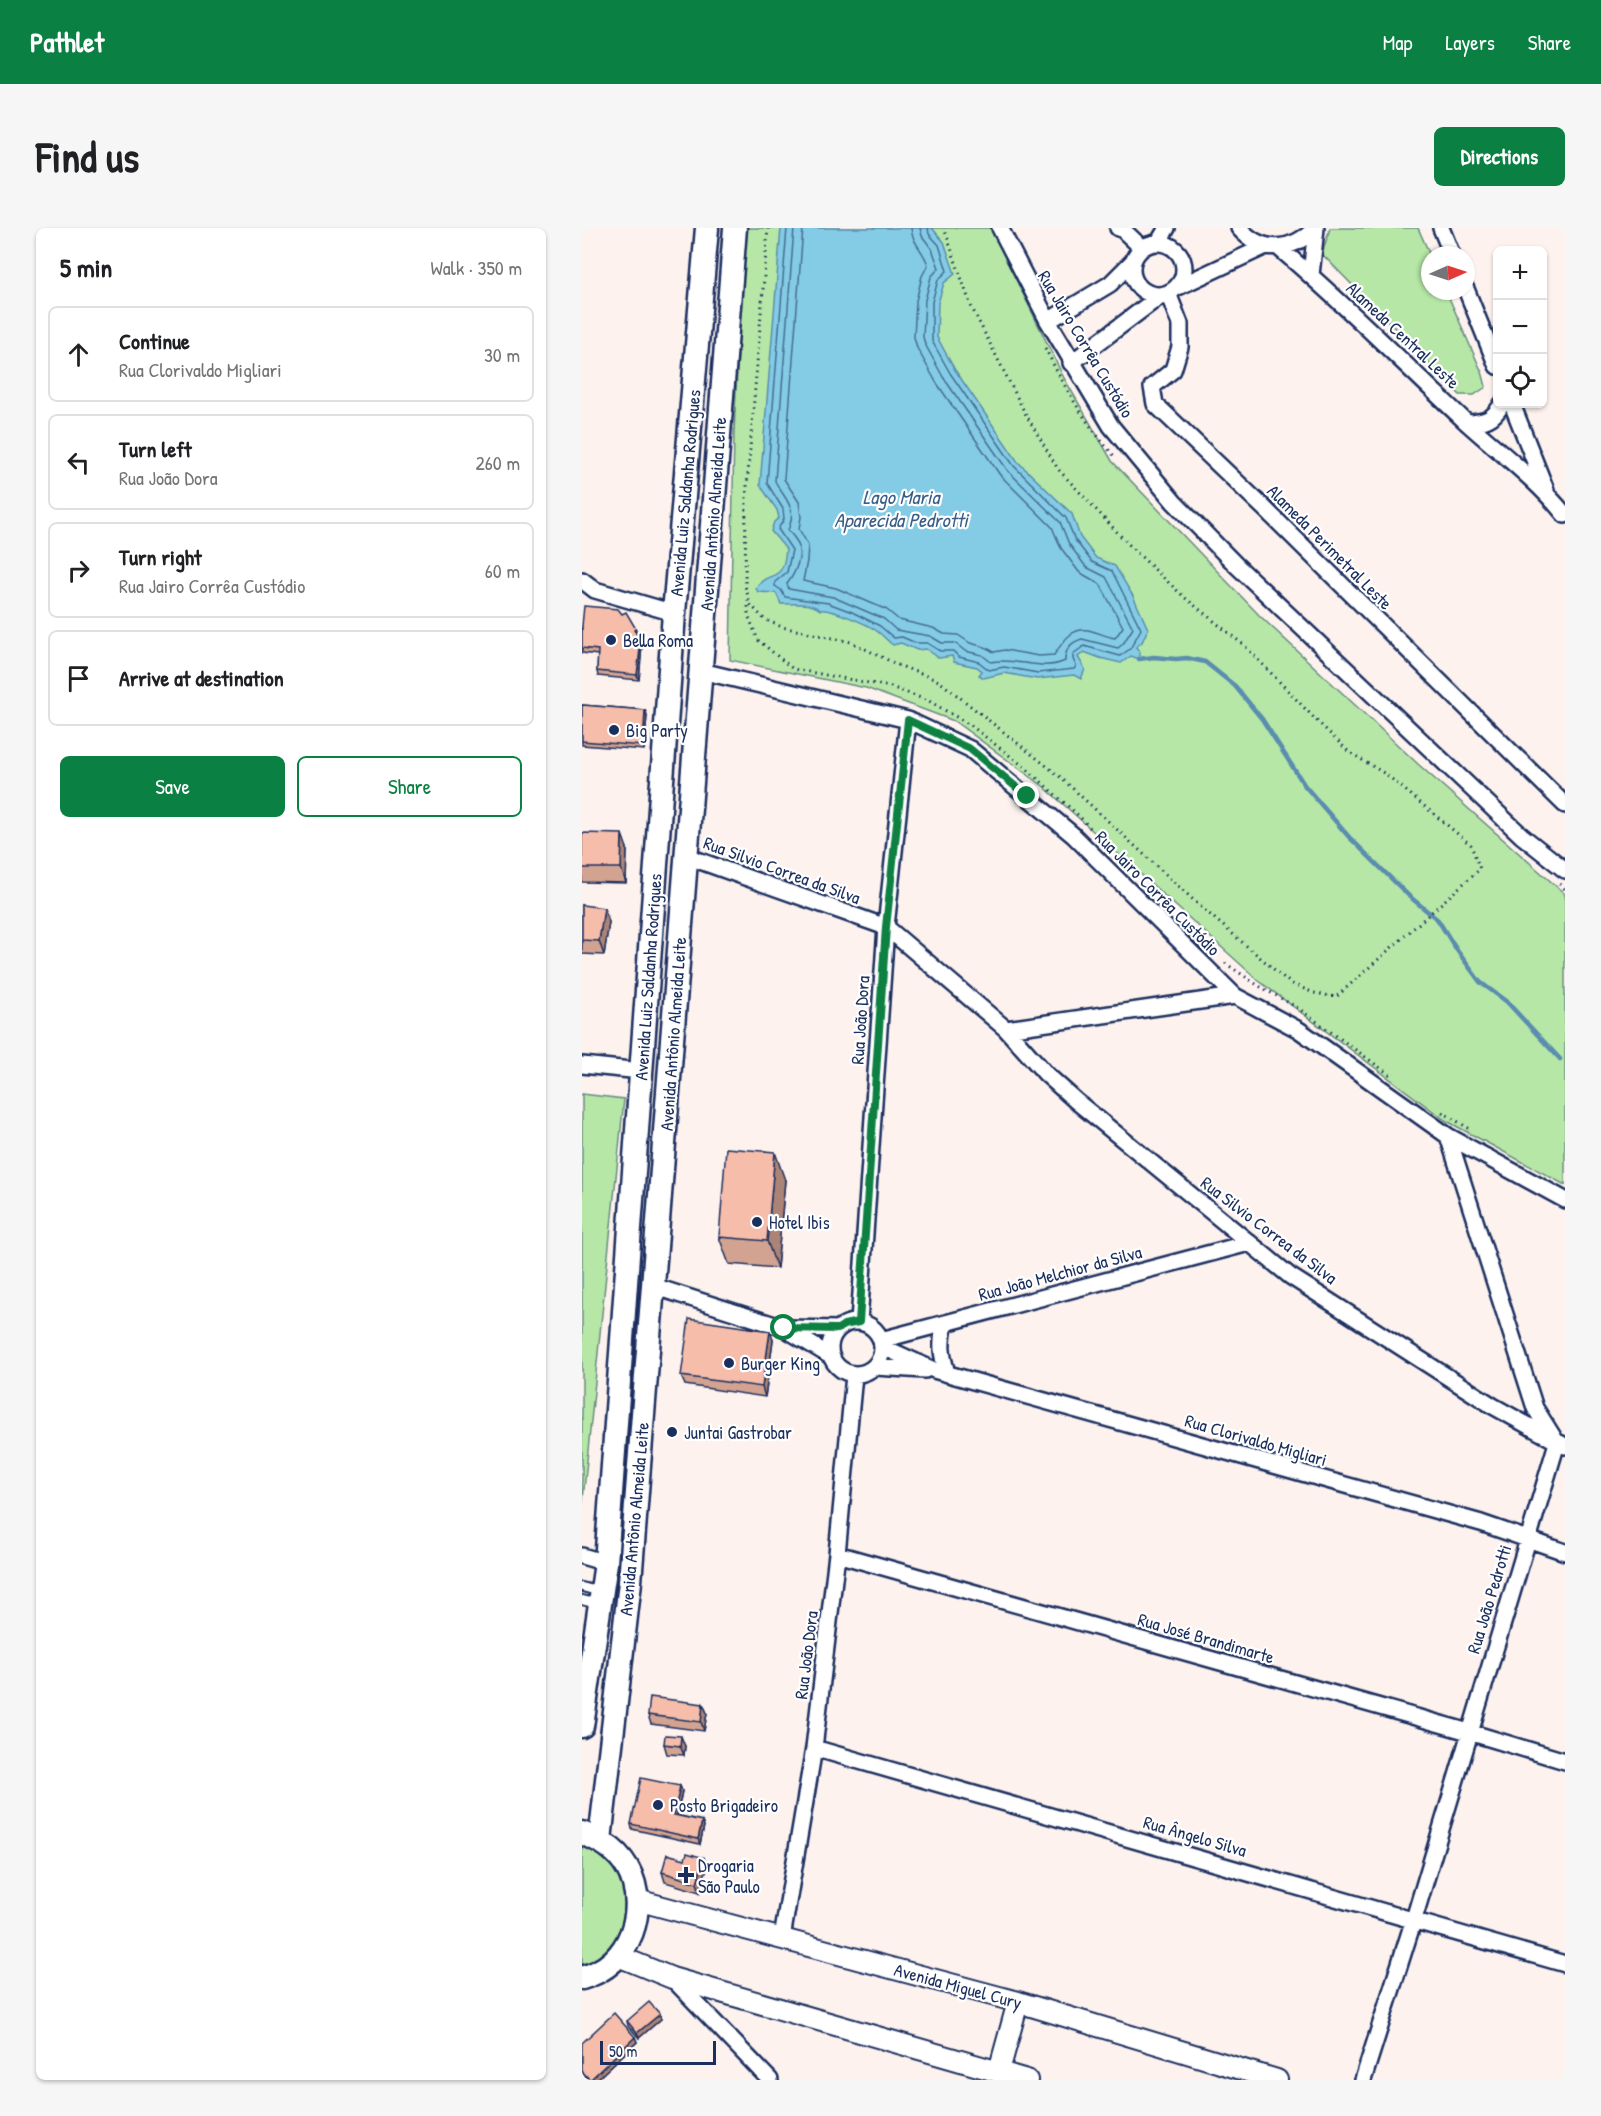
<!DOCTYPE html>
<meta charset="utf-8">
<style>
:root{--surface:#fff;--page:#f6f6f6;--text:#202124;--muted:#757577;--line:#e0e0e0;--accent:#0b8043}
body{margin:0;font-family:"Patrick Hand",sans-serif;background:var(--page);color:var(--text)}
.controls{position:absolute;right:18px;top:18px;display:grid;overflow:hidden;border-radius:9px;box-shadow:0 2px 4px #0004}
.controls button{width:54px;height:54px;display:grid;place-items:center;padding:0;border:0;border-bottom:2px solid var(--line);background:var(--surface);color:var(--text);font:30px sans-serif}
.compass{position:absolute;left:839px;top:18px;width:54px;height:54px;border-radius:50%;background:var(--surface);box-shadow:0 2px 4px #0004;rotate:87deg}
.scale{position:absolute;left:18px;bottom:15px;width:116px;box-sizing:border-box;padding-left:6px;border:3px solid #1b2f5e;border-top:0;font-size:16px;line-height:21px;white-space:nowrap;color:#1b2f5e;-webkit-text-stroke:4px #fff;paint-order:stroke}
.stop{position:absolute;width:18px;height:18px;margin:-14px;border:4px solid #0b8043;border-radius:50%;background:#fff}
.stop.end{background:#0b8043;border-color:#fff;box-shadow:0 2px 6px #0008}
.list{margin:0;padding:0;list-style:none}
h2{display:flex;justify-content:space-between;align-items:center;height:78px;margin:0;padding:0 24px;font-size:26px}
h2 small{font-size:20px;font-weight:400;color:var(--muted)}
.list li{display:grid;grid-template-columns:39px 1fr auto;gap:18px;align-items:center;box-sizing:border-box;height:96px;margin:0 12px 12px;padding:0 12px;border:2px solid var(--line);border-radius:9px}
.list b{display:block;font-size:22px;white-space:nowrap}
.list p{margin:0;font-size:20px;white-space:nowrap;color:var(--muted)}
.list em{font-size:20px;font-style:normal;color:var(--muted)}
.actions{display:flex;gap:12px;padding:18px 24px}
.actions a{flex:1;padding:14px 0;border:2px solid var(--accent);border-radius:9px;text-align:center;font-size:21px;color:var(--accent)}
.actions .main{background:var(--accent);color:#fff}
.icon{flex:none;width:33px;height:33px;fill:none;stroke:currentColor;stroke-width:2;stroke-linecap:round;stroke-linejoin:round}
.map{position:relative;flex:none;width:983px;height:1852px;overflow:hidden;border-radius:9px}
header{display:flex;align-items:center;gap:36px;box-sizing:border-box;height:84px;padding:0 30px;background:var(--accent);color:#fff}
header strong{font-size:28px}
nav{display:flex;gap:33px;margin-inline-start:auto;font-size:21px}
.intro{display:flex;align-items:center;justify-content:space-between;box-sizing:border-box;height:144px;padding:0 36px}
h1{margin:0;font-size:42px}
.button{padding:15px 27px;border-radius:9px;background:var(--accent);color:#fff;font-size:21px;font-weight:700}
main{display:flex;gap:36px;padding:0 36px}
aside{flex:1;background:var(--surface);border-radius:9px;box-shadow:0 2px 4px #0004}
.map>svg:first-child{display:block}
.green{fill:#b6e7a6;stroke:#688b82;stroke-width:1.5}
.water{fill:#84cbe5;stroke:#5a8daf;stroke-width:1.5}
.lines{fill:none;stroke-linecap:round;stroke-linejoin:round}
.shore{stroke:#456d94;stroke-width:1.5}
.stream{stroke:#5a8daf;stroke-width:4.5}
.service-casing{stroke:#1b2f5e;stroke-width:12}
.minor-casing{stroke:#1b2f5e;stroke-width:20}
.tertiary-casing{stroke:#1b2f5e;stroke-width:24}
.secondary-casing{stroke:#1b2f5e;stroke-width:27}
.path{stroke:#1b2f5e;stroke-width:3;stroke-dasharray:1.5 4.5;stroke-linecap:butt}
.service{stroke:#fff;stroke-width:8}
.minor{stroke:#fff;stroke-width:15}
.tertiary{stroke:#fff;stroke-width:20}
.secondary{stroke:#fff;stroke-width:22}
.wall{fill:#d3a392;stroke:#1b2f5e;stroke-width:1.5}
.shaded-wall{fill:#ac8477;stroke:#1b2f5e;stroke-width:1.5}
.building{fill:#f5bdaa;stroke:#1b2f5e;stroke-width:1.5}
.route{stroke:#0b8043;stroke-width:8}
.poi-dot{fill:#1b2f5e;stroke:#fff;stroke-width:2}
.labels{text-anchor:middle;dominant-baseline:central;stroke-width:4.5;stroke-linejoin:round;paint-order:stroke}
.street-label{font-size:18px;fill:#1b2f5e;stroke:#fff}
.poi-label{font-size:18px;fill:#1b2f5e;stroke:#fff;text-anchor:start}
.water-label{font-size:20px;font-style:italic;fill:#3a5e86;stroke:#fff}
</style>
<header>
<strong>Pathlet</strong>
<nav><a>Map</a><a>Layers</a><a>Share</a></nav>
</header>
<div class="intro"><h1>Find us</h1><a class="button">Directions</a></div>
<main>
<aside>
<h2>5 min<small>Walk · 350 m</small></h2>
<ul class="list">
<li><svg class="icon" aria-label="ahead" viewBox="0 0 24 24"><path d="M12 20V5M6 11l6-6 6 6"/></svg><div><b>Continue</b><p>Rua Clorivaldo Migliari</p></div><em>30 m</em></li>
<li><svg class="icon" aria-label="left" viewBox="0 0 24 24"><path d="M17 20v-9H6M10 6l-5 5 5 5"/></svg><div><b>Turn left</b><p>Rua João Dora</p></div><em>260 m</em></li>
<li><svg class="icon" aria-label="right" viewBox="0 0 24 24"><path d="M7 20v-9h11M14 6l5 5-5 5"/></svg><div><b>Turn right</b><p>Rua Jairo Corrêa Custódio</p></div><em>60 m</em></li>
<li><svg class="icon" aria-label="arrive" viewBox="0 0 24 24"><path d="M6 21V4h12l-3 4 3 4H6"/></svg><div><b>Arrive at destination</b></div></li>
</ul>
<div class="actions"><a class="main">Save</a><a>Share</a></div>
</aside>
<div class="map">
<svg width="983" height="1852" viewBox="0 0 983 1852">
<rect width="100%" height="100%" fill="#fdf2ee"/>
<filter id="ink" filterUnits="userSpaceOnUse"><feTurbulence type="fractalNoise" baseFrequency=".0167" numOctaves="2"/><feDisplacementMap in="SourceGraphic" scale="12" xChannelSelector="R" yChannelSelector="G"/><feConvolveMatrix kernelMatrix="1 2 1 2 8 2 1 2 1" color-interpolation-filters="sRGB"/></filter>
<g filter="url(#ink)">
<path class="green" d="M162 0H409L482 150 530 233 677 387 837 537 983 666V957L863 892 677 753 461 558 372 493 284 460 148 432 152 205Z
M748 0H836L848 27V63H864L901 147 904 159 892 167H878L740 26Z
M0 866 42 871 0 1281Z
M0 1617C12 1619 23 1628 30 1637 57 1672 44 1726 0 1739Z"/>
<path class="water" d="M199 0H350L362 14 373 46 362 55 356 75 355 109 373 142 436 234 490 286 498 309 514 330 533 338 551 368 566 401 560 414 554 419 558 424 557 431 549 428 539 435 518 430 502 424 496 429 503 441 499 451 492 447 455 451 422 445 402 450 397 447 400 443 395 439 372 434 370 428 357 430 344 421 335 422 319 415 311 417C305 413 302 408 296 404 288 397 248 380 238 382 229 374 210 376 199 376L194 365 176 364 174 360C187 340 201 358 204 321L189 303 192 294 197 290 195 282 178 257Z"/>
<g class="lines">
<path class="shore" d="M205 0 185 255 201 281 202 291 196 301 210 322 205 344 193 354V358L199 362 203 369 246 375 270 384 298 398 312 410 320 409 334 415H345L358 423H371L377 429 397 434 407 442 422 439 456 445 492 441 494 438 491 431V426L502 418 538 428 548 421 559 401 530 343 510 334 493 312 484 290 432 238 368 145 350 113V74L356 52 365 43 357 17 347 6 346 0
M212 0 193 253C203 272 216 279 206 302 209 306 213 310 215 314 222 326 213 346 205 356L207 361 251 369 302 391 314 402 348 408 360 415H373L383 423 400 427 409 434C434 429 461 444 483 433 483 422 489 414 500 411L536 420 541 416 551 400 524 349 504 339 487 316 478 294 426 243 361 149 343 116 341 109 343 72 349 49 357 40 350 21 340 8 338 0
M221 0 202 251 217 274 219 289 217 301 226 317 225 333 221 353 254 360 305 382 317 392 351 400 362 406 376 407 388 415 403 419 412 424 423 422 457 428 472 427C481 414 490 397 510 403 518 405 525 409 533 410L541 399 518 356 497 344 479 320 470 299 418 247 354 154 335 120 332 109 334 73 340 48 346 37C342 23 330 15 329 0"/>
<path class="stream" d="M557 431 572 429 594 431 605 430 623 434 653 458 680 491 723 558 767 609 827 668 856 692 874 721 898 754 925 774 978 831"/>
<defs>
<path id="service" d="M0 1359 19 1364
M0 1372 16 1376"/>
<path id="minor" d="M418 0 466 93 529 198 592 274 655 338 940 608 983 642
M536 0 540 1 560 20
M657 0C681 27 710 23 734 0
M859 0 870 27
M550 41a26 26 0 1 1 52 0a26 26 0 1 1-52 0Z
M576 15 585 0
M696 19C761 74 821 135 883 193 917 224 954 251 983 287
M729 47 734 0
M594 60 684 18
M884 61 915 138
M586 65 598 96V119L591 142 570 159 573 176 682 280 983 577
M466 93 528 56 550 34
M489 135 578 68
M930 176 964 262
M885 195C903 194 911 192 920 176
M0 352 13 362 92 385
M119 443 326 492 388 521 491 607 653 768 717 802 866 908 983 972
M104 628 304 699 424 801 464 846 494 873 708 1048 911 1178 983 1218
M424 801 653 768
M0 837 59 843
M71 1058 202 1100 250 1129
M248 1120a26 26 0 1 1 52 0a26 26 0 1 1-52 0Z
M277 1094 304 699 326 492
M363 1095C358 1116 359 1125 365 1145
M205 1100 256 1101
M299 1112 667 1015
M301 1119 352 1142 899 1295 983 1324
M293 1139 343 1142
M255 1326 887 1504 983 1533
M0 1328 24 1335
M232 1520 983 1736
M200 1710 232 1520 255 1326 272 1147
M90 1750 188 1852
M781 1852 832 1691 975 1215 953 1180 866 908"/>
<path id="tertiary" d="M55 1672 436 1774 695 1852
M36 1728 90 1750 445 1852
M417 1843 436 1774"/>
<path id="secondary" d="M0 1498 24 1335 92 385 125 0
M0 1605C13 1610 25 1616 35 1626 68 1660 58 1721 17 1743 12 1746 6 1748 0 1750
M18 1612 48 1354 153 0"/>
</defs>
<use href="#service" class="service-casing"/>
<use href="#minor" class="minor-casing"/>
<use href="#tertiary" class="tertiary-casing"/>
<use href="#secondary" class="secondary-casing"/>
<path class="path" d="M186 0 164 270 163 358 169 377 182 391 200 399 269 414 316 437 357 453 476 547 619 679 708 755 732 765 754 769 898 641 889 617 805 547 767 524 735 493 663 418 602 369 551 321 476 241 443 185 389 78 362 0
M463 120C483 160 504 197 534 230
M166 372V387L176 412 211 441 309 459 347 473 388 497 445 541 497 588 511 603
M977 656 983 661
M643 735 677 758 716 780 811 849
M860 884 888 901"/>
<use href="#service" class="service"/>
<use href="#minor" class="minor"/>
<use href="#tertiary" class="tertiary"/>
<use href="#secondary" class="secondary"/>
</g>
<path class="wall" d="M40 386 56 406 55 407 60 417 57 452 16 448 15 443 16 427 0 425V398Z
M0 477 63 482 65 487 62 522 0 517Z
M0 605 45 620 44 655 0 654Z
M0 677 27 694 22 727 0 726Z
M203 952 195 1040 147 1036 137 1009Z
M191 1112 183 1169 103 1157 99 1148Z
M121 1476 125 1485 122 1503 69 1496 66 1487Z
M82 1516 103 1518 102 1527 85 1526Z
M98 1558 100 1563 95 1587 120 1593 122 1598 118 1616 50 1601 49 1596Z
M122 1630 125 1639 118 1664 83 1654 80 1644 103 1631Z
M78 1786 79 1791 57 1810 46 1798 45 1793Z
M53 1809 55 1814 14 1852H6L0 1846V1828Z"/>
<path class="shaded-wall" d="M59 412 60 417 57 452 55 447Z
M63 482 65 487 62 522 61 518Z
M40 606 45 620 44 655 39 640Z
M22 680 27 694 22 727 17 713Z
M193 924 203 952 195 1040 185 1013Z
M188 1103 191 1112 183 1169 180 1159Z
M121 1476 125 1485 122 1503 119 1494Z
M99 1508 103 1518 102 1527 98 1518Z
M98 1558 100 1563 94 1592 92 1587Z
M120 1593 122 1598 118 1616 116 1611Z
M122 1630 125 1639 118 1664 115 1655Z
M78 1786 79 1791 57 1810 55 1805Z
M53 1809 55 1814 14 1852H8Z"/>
<path class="building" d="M2 378 36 381 40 386 44 384 54 401 52 402 59 412 55 447 15 443 16 422 0 420V398Z
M0 477 63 482 61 518 0 513Z
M0 605 40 606 39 640H0Z
M0 677 22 680 17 713 0 712Z
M144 920 193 924 185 1013 137 1009Z
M107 1091 188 1103 180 1159 99 1148Z
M68 1469 121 1476 119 1494 66 1487Z
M83 1507 99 1508 98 1518 82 1516Z
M59 1550 98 1558 92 1587 120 1593 116 1611 49 1596Z
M105 1625 122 1630 115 1655 80 1644 85 1626 103 1631Z
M67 1774 78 1786 55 1805 45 1793Z
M32 1785 53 1809 8 1852 0 1843V1815Z"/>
</g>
<g class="lines" filter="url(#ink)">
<path class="route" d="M202 1100 256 1101 262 1097 277 1094 304 699 326 492 388 521 445 568"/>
</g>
<g class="poi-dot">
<circle cx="29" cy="412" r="6"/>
<circle cx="32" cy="502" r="6"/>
<circle cx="175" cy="994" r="6"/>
<circle cx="147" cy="1135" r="6"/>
<circle cx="90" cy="1204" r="6"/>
<circle cx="76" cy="1577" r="6"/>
<path d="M101 1638h6v6h6v6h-6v6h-6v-6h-6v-6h6z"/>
</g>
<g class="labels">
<g class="street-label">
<text transform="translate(821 107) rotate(43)">Alameda Central Leste</text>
<text transform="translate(504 116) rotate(59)">Rua Jairo Corrêa Custódio</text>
<text transform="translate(103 265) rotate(-85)">Avenida Luiz Saldanha Rodrigues</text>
<text transform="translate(131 286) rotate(-86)">Avenida Antônio Almeida Leite</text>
<text transform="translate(748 319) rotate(45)">Alameda Perimetral Leste</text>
<text transform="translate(200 642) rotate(20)">Rua Silvio Correa da Silva</text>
<text transform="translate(576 665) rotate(45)">Rua Jairo Corrêa Custódio</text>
<text transform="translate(66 749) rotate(-86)">Avenida Luiz Saldanha Rodrigues</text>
<text transform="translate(278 792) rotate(-86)">Rua João Dora</text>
<text transform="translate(91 806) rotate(-86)">Avenida Antônio Almeida Leite</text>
<text transform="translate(687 1002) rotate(37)">Rua Silvio Correa da Silva</text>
<text transform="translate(478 1045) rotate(-15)">Rua João Melchior da Silva</text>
<text transform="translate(674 1212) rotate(16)">Rua Clorivaldo Migliari</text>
<text transform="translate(52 1291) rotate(-85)">Avenida Antônio Almeida Leite</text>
<text transform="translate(907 1371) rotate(-73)">Rua João Pedrotti</text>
<text transform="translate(624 1410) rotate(16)">Rua José Brandimarte</text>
<text transform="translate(224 1427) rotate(-83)">Rua João Dora</text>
<text transform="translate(613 1608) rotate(16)">Rua Ângelo Silva</text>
<text transform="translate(376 1758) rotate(15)">Avenida Miguel Cury</text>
</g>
<g class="poi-label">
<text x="41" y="412">Bella Roma</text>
<text x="44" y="502">Big Party</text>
<text x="187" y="994">Hotel Ibis</text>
<text x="159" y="1135">Burger King</text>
<text x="102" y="1204">Juntai Gastrobar</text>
<text x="88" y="1577">Posto Brigadeiro</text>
<text x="116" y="1637">Drogaria<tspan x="116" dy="21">São Paulo</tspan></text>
</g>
<g class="water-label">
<text x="319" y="268">Lago Maria<tspan x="319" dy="23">Aparecida Pedrotti</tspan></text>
</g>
</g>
</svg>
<div class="controls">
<button>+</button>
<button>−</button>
<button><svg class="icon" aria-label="locate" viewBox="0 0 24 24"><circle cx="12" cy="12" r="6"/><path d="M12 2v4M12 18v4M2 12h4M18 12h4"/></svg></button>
</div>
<svg class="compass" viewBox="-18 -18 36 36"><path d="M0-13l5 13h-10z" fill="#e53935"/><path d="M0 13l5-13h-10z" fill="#757577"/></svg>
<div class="scale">50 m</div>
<div class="stop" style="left:202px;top:1100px"></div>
<div class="stop end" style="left:445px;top:568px"></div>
</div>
</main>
